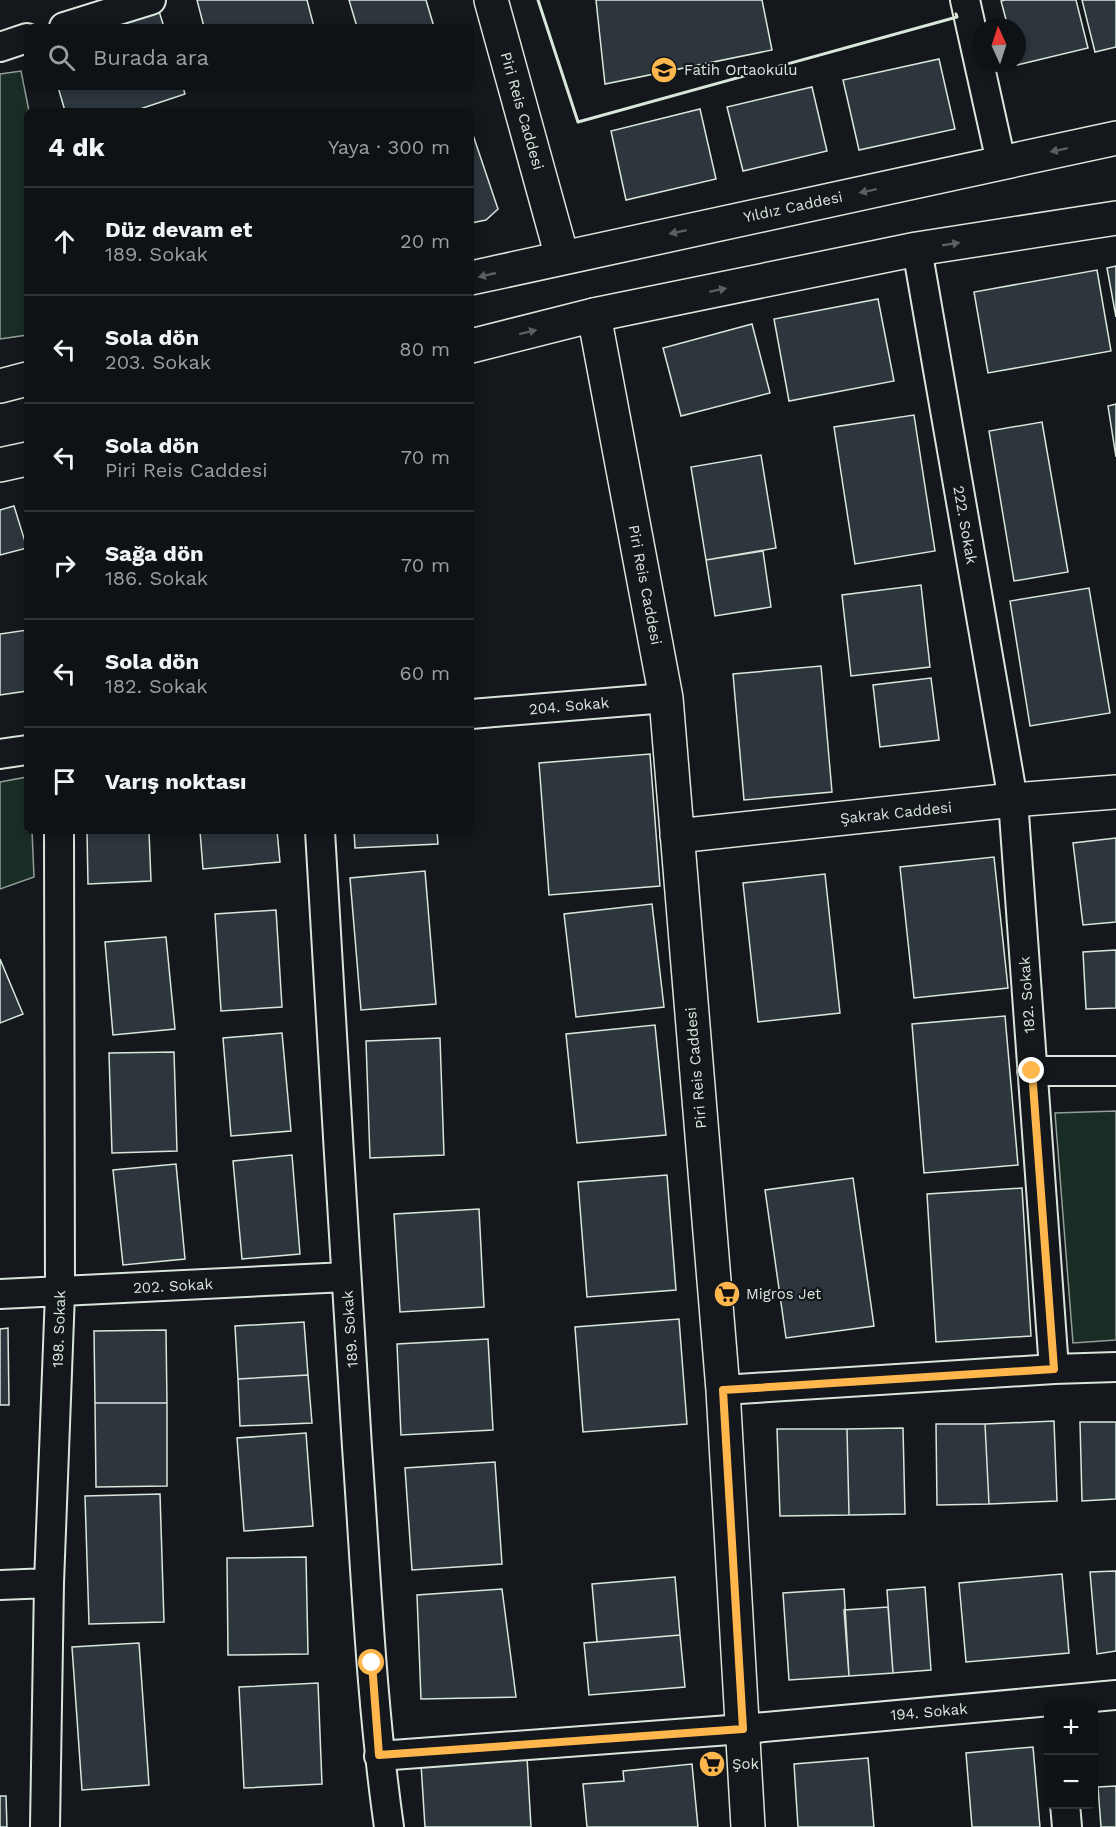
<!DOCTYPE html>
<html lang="tr">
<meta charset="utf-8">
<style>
:root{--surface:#0f1215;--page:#181b1e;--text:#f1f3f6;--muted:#9b9ea0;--line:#2f3234}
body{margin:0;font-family:"Work Sans",sans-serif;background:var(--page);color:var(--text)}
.controls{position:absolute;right:18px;bottom:18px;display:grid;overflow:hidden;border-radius:9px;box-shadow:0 3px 9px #0003}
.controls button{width:54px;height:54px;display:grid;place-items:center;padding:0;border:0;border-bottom:2px solid var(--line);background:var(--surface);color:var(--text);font:30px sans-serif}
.compass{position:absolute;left:972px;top:18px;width:54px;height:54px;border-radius:50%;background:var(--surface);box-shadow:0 3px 9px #0003;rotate:357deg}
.stop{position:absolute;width:18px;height:18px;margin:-14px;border:4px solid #ffb74d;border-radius:50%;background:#fff}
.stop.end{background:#ffb74d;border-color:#fff;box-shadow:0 2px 6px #0008}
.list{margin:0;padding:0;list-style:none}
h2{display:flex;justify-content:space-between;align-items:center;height:78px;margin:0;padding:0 24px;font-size:26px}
h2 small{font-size:20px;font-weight:400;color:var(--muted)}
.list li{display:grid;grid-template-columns:39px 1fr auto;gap:18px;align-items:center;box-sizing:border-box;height:108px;padding:0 24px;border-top:2px solid var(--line)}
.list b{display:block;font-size:22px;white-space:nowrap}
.list p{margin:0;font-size:20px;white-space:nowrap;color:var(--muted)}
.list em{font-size:20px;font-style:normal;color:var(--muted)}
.icon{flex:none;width:33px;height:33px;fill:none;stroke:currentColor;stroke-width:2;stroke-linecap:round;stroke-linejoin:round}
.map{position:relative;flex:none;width:1116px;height:1827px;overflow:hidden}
.search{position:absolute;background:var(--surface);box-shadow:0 3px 9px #0003;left:24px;top:24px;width:450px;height:66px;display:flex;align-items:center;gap:15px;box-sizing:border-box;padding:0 21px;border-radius:9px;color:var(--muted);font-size:22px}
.panel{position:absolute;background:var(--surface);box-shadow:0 3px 9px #0003;left:24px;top:108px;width:450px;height:726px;border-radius:9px}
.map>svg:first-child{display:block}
.green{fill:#1a2d24;stroke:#939e99;stroke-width:1.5}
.building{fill:#2c363c;stroke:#d8e6dc;stroke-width:1.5}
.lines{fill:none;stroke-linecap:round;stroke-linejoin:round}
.minor-casing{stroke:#d8e6dc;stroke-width:32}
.tertiary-casing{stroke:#d8e6dc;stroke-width:36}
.primary-casing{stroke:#d8e6dc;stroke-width:36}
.minor{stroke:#14181c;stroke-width:28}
.tertiary{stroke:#14181c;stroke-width:33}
.primary{stroke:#14181c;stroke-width:33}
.wall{stroke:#d8e6dc;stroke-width:3}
.oneway{fill:#59605f}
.route{stroke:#ffb74d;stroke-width:8}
.labels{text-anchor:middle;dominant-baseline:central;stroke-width:4.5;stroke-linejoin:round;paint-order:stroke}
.poi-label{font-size:15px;fill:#d8e6dc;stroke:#14181c;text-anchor:start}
.street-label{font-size:15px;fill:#d8e6dc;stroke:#14181c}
</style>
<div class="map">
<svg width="1116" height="1827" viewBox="0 0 1116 1827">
<rect width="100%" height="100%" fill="#14181c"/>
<path class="green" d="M21 71 29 111H27V335L0 339V74Z
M27 777V831H32L34 877 0 889V782Z
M1116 1111V1340L1073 1343 1055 1113Z"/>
<path class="building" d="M197 0H307L314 27H204Z
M349 0H426L434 27H357Z
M596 0H762L772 50 605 84Z
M1005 0H1076L1088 48 1017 65V27H1008L1001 1Z
M1082 0H1116V47L1095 52Z
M158 8 164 27H99Z
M939 59 955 129 859 150 843 80Z
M58 87H183L185 94 134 111H65Z
M812 87 827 151 743 171 727 107Z
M700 109 716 179 626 200 611 131Z
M471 129 498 209 486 220 471 223Z
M1116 266V317L1107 268Z
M1097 270 1111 351 988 373 974 292Z
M878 299 894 381 789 401 774 319Z
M752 324 770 393 681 416 663 348Z
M1116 404V457L1108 406Z
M914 415 935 551 855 564 834 427Z
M1042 422 1068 572 1014 581 989 431Z
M761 455 776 548 706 560 691 467Z
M14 506 27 548 0 555V510Z
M763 551 771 607 715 616 706 560Z
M921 585 930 667 851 676 842 595Z
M1089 588 1110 713 1030 726 1010 601Z
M27 630V691L0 695V634Z
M821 666 832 792 744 800 733 674Z
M931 678 939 740 880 747 873 685Z
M650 754 660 886 549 895 539 763Z
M87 831H149L151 881 88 884Z
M200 831H277L280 862 203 869Z
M354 831H437L438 844 355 848Z
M1116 838V922L1083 925 1073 843Z
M994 857 1008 988 914 998 900 867Z
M425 871 436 1004 361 1010 350 878Z
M825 874 840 1013 758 1022 743 883Z
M652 904 664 1007 576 1017 564 914Z
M276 910 282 1007 221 1011 215 914Z
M166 937 175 1029 113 1035 105 942Z
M1116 950V1008L1086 1009 1083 952Z
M0 959 23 1014 0 1023Z
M1005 1016 1018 1165 924 1173 912 1024Z
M655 1025 666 1135 577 1143 566 1034Z
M282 1033 291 1131 231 1136 223 1038Z
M440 1038 444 1155 370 1158 366 1041Z
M174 1052 177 1151 112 1153 109 1053Z
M292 1155 300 1254 242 1259 233 1161Z
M176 1164 185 1259 123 1265 113 1170Z
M667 1175 676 1290 587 1297 578 1182Z
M853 1178 874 1326 786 1338 765 1190Z
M1022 1188 1031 1336 936 1342 927 1194Z
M479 1209 484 1307 400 1312 394 1214Z
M679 1319 687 1424 583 1432 575 1327Z
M304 1322 308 1375 238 1379 235 1326Z
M8 1328 9 1405H0V1329Z
M166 1330 167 1403H95L94 1331Z
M488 1339 493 1430 401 1435 397 1344Z
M308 1375 312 1423 240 1426 238 1379Z
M95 1403H167V1486L96 1487Z
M1054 1421 1057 1501 989 1504 985 1424Z
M1080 1422H1116V1499L1082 1501Z
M936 1424H985L989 1504 937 1505Z
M903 1428 905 1514 849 1515 847 1429Z
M777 1429H847L849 1515 780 1516Z
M306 1433 313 1526 244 1531 237 1438Z
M495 1462 502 1564 412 1570 405 1468Z
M160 1494 164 1622 89 1624 85 1496Z
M306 1557 308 1654 228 1655 227 1558Z
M1116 1571V1651L1097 1654 1090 1572Z
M1062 1574 1069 1653 966 1662 959 1583Z
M675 1577 680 1635 597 1642 592 1584Z
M925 1587 931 1670 893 1673 887 1590Z
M502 1589 516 1697 421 1699 417 1595Z
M844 1589 849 1676 789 1680 783 1593Z
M888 1607 893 1673 849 1676 844 1610Z
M680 1635 685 1687 589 1695 584 1643Z
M139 1643 149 1785 82 1790 72 1647Z
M318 1683 322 1784 244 1788 239 1687Z
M1033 1747 1040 1827H972L966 1753Z
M527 1757 531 1827H425L421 1764Z
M868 1758 874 1827H798L794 1764Z
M692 1764 698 1827H587L583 1784 624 1781 623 1771Z
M1116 1786V1827H1101L1098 1787Z
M0 1796H6L7 1827H0Z"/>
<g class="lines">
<defs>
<path id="minor" d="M965 0 1001 162
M64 27 151 0
M0 47 27 38
M917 249 1013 800 1054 1369
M471 714 666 698
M0 754 27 750
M320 831C332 1036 344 1242 357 1447 366 1574 371 1701 389 1827
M1032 1071H1116
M0 1294 346 1277
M723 1390 1054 1369 1116 1367
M0 1585 49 1583
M379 1756 743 1729 1116 1695
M1065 1804 1067 1827
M45 1827 49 1583 60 1293 59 831"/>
<path id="tertiary" d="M491 0 562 257
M594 315 666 698 723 1390 748 1827
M677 836 1013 800 1116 792"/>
<path id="primary" d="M471 278 1116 138
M471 346 594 315 917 249 1116 218
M0 386 27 379
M0 465 27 459"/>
</defs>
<use href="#minor" class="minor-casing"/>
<use href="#tertiary" class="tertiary-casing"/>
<use href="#primary" class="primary-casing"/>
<use href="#minor" class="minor"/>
<use href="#tertiary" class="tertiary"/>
<use href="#primary" class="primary"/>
<path class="wall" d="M538 0 578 122 957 17 956 14"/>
</g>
<defs><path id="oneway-solid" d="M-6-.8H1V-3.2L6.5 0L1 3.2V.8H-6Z" transform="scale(1.5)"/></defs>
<g class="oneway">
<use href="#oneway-solid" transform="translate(1059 150) rotate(168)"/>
<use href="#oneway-solid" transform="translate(868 191) rotate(168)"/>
<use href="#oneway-solid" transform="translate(678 232) rotate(168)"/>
<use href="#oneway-solid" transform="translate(951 244) rotate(-9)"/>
<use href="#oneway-solid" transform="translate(487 275) rotate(167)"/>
<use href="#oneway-solid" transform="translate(718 290) rotate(-12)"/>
<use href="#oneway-solid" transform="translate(528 332) rotate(-14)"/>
</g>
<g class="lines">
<path class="route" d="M372 1663 379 1755 743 1729 723 1390 1054 1369 1032 1071"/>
</g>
<defs>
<symbol id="school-disc" viewBox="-11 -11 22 22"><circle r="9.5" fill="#ffb74d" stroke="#14181c"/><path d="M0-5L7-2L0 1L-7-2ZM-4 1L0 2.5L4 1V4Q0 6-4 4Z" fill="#111"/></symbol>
<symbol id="supermarket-disc" viewBox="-11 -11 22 22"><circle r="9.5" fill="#ffb74d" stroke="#14181c"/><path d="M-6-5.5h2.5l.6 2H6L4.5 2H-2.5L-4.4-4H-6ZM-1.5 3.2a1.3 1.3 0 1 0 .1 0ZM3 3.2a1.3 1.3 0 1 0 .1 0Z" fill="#111"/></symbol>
</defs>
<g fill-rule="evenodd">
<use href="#school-disc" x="649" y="55" width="30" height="30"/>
<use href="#supermarket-disc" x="712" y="1279" width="30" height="30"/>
<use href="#supermarket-disc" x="697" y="1749" width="30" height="30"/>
</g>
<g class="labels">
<g class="poi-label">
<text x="684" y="70">Fatih Ortaokulu</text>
<text x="746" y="1294">Migros Jet</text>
<text x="732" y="1764">Şok</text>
</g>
<g class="street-label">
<text transform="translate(522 111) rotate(74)">Piri Reis Caddesi</text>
<text transform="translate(793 207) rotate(-12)">Yıldız Caddesi</text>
<text transform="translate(965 525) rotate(80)">222. Sokak</text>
<text transform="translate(645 585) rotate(79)">Piri Reis Caddesi</text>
<text transform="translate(569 706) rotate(-5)">204. Sokak</text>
<text transform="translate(896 813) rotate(-6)">Şakrak Caddesi</text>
<text transform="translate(1027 995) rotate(-94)">182. Sokak</text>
<text transform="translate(696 1068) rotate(-95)">Piri Reis Caddesi</text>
<text transform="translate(173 1286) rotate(-3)">202. Sokak</text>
<text transform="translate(59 1329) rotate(-88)">198. Sokak</text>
<text transform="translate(350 1329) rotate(-94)">189. Sokak</text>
<text transform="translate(929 1712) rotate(-5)">194. Sokak</text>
</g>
</g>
</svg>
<div class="controls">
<button>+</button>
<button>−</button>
</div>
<svg class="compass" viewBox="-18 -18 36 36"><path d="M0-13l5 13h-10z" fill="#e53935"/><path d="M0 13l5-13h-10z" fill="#9b9ea0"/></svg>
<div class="stop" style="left:372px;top:1663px"></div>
<div class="stop end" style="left:1032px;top:1071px"></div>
<div class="search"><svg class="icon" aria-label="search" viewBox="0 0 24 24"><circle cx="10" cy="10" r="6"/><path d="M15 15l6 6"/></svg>Burada ara</div>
<section class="panel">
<h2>4 dk<small>Yaya · 300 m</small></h2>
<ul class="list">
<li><svg class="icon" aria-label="ahead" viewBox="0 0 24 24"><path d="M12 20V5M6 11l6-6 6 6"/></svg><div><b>Düz devam et</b><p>189. Sokak</p></div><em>20 m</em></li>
<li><svg class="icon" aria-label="left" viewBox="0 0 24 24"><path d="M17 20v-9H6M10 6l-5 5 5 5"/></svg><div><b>Sola dön</b><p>203. Sokak</p></div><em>80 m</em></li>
<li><svg class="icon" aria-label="left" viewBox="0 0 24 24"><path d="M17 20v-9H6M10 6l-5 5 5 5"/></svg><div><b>Sola dön</b><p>Piri Reis Caddesi</p></div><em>70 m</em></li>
<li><svg class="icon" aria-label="right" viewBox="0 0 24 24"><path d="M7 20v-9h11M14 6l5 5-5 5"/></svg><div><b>Sağa dön</b><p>186. Sokak</p></div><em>70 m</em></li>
<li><svg class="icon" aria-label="left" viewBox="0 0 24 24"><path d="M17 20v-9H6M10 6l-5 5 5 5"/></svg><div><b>Sola dön</b><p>182. Sokak</p></div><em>60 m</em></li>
<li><svg class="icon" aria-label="arrive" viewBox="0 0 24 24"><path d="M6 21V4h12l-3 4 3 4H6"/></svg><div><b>Varış noktası</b></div></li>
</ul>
</section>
</div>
